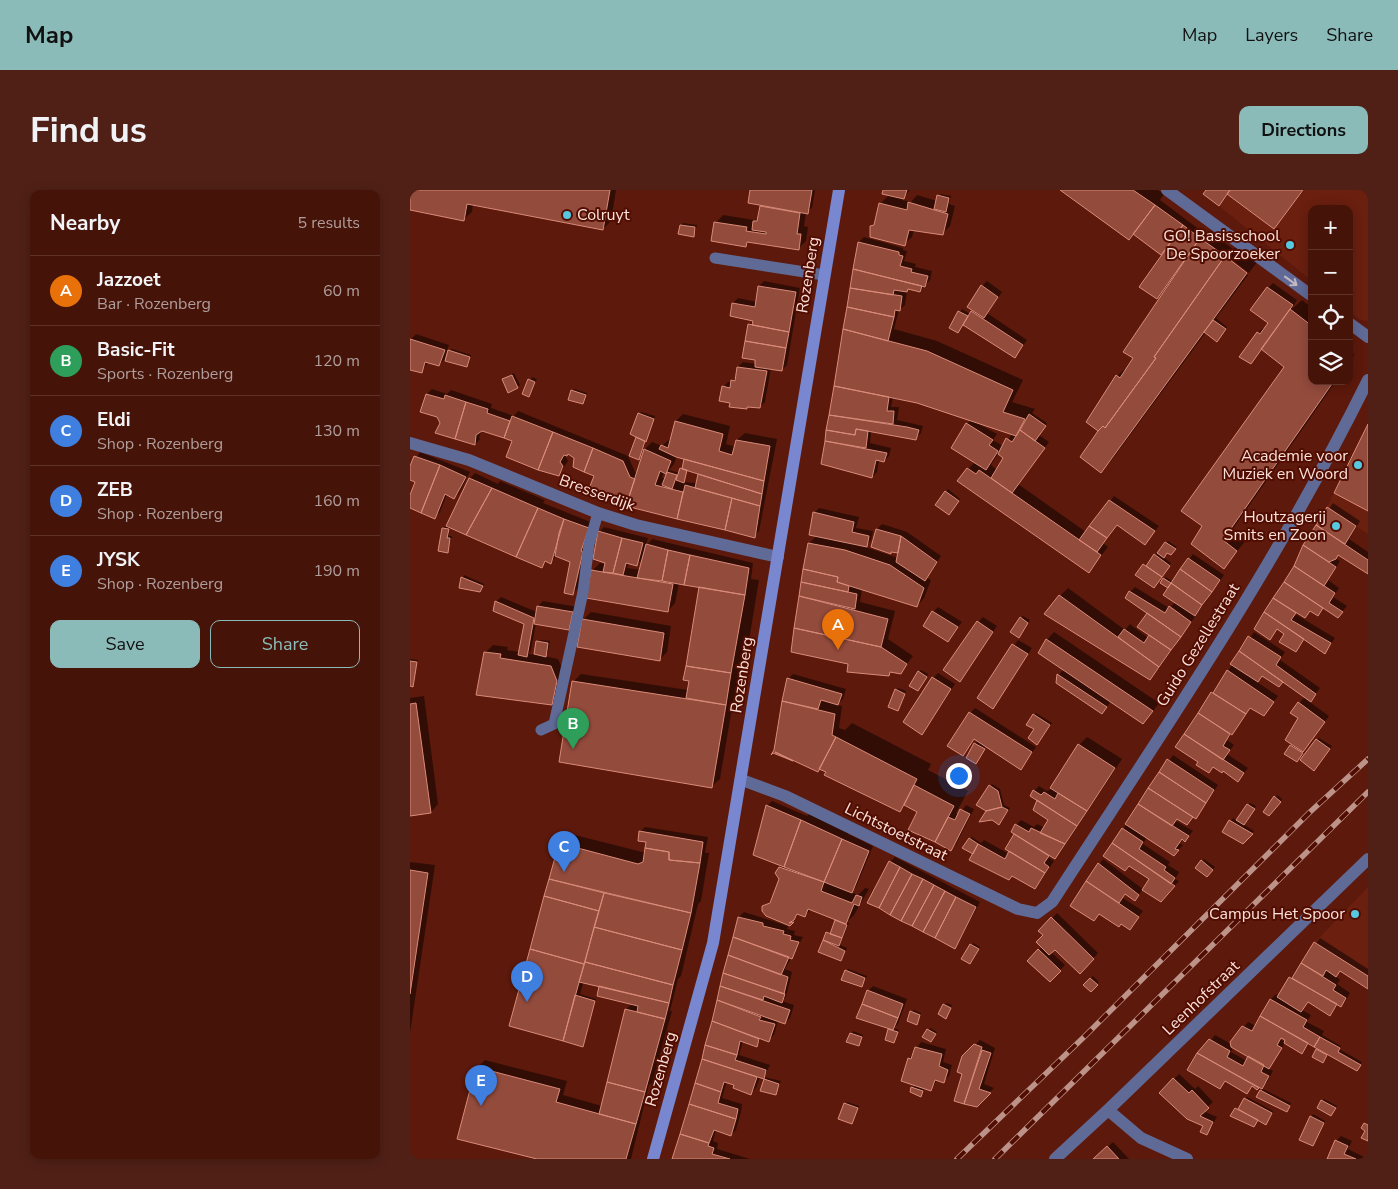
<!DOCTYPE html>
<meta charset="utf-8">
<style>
:root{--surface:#461308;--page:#502016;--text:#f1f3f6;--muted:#b09e9c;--line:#5e3229;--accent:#8bbbb9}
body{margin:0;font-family:"Nunito Sans",sans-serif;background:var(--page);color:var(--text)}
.controls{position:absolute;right:15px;top:15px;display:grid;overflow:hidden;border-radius:10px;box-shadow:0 2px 12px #0003}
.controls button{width:45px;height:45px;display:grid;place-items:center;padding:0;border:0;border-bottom:1px solid var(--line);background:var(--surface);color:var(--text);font:25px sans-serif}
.you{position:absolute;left:548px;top:585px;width:18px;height:18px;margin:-12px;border:4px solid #fff;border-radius:50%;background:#1a73e8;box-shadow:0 0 0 8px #1a73e833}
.badge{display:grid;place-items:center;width:32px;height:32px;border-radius:50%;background:var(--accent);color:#fff;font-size:16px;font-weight:700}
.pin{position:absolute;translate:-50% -41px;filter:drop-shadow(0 1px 2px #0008)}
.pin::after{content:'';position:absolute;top:26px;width:18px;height:15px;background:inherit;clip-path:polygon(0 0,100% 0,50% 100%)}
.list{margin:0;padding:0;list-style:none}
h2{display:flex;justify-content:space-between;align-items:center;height:65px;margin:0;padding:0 20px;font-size:21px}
h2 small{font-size:16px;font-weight:400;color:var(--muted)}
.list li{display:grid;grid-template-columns:32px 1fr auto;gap:15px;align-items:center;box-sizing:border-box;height:70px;padding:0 20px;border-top:1px solid var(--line)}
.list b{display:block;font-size:19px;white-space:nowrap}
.list p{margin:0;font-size:16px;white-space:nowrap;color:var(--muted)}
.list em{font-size:16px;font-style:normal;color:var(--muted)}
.actions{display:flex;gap:10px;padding:15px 20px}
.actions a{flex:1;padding:11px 0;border:1px solid var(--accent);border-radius:10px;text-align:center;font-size:18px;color:var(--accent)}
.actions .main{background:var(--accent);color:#111}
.icon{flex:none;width:28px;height:28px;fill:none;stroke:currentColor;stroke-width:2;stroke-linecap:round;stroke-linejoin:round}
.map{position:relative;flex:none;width:958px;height:969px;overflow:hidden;border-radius:10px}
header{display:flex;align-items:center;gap:30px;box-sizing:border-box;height:70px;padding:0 25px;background:var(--accent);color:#111}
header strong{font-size:24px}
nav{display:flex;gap:28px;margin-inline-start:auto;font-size:18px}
.intro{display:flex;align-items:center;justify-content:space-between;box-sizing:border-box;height:120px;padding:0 30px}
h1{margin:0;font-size:35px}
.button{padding:12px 22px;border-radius:10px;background:var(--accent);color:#111;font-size:18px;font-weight:700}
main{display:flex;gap:30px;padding:0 30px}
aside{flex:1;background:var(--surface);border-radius:10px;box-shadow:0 2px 12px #0003}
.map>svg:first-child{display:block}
.built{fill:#6a1f0f}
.shadow{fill:#0007;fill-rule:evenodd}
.building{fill:#934b3c;stroke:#da8b79}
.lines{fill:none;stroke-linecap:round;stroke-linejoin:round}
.service{stroke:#5f6a97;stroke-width:11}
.minor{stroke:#5f6a97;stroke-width:12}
.secondary{stroke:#7887cf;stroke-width:12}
.rail-casing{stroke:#bd9289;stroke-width:5.5}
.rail{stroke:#510d01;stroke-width:4;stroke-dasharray:11;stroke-linecap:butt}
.oneway{stroke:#c4b7c3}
.poi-dot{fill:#56c9e1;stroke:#510d01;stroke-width:2}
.labels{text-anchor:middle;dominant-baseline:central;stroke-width:4;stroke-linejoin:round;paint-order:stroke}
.poi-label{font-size:16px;fill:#fbe0da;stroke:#510d01;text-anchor:end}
.street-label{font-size:16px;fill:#fbe0da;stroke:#510d01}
</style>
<header>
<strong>Map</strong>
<nav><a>Map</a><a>Layers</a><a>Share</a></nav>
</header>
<div class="intro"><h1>Find us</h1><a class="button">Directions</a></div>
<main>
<aside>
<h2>Nearby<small>5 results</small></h2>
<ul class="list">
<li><span class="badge" style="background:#e8710a">A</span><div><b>Jazzoet</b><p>Bar · Rozenberg</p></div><em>60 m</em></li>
<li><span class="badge" style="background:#2e9e5b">B</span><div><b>Basic-Fit</b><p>Sports · Rozenberg</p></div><em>120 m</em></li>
<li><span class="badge" style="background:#3f7fe0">C</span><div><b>Eldi</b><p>Shop · Rozenberg</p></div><em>130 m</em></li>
<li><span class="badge" style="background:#3f7fe0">D</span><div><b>ZEB</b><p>Shop · Rozenberg</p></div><em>160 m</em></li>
<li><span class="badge" style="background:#3f7fe0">E</span><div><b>JYSK</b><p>Shop · Rozenberg</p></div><em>190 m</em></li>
</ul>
<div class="actions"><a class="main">Save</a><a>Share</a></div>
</aside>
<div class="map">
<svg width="958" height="969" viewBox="0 0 958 969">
<rect width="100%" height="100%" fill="#5d190b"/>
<path class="built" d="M820 0H958V131L950 130 939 121V19H902V91L809 16Z
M958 234V344L917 317Z
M958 697V785L905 752Z"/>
<path class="shadow" d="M0 0H206L201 31 193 39 63 14 62 22 54 29 0 19Z
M341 0H405L402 18 396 22 394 36 398 37 396 51 388 59 340 51 335 56 306 33 313 25 344 30 343 32 349 27 352 15Z
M474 0H500L492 10 501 12 507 5 527 11 530 4 541 6 539 14 545 16 540 36 532 44 504 40 502 47 494 54 462 37 465 33 470 14 479 5Z
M652 0H748L754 4 750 10 794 43 792 48 799 41 823 59 826 57 847 72 839 83 817 66 815 68 838 85 806 128 817 137 809 148 796 142 701 271 691 281 697 234 707 186 715 179 717 180 725 168 755 100 747 108 752 65 724 43 719 49Z
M798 0H894L864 37 818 4 814 9Z
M273 33 287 35 285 43 283 45 271 36Z
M454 47 493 58V60L497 61 494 71 506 74 505 77 522 81 520 90 510 101 499 98 497 101 495 115 489 120 484 139 527 151 613 190 602 212 625 219 622 223 637 233 629 245 639 252 608 294 676 342 704 306 749 336 735 353 708 334 693 353 698 357 679 381 558 279 565 272 557 234 561 230 507 211 483 207 481 217H489L487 230 513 236 511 243 506 248 461 241 460 253 481 258 479 266 474 271 469 270 467 282 462 287 412 273 449 52ZM567 233 603 243 593 256 583 250 587 244ZM588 263 595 267 587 280 581 275Z
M354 91 390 98 377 175 372 180 361 178 355 212 350 217 339 216 337 218 321 212 313 197 318 192H322L327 186 328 177 333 172 346 174 339 135 344 130 323 113 328 108 347 112 349 96Z
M577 91 592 102 577 123 617 150 605 167 553 133 541 137 552 119 560 124 564 120 572 96Z
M863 93 887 110 882 119 892 110 902 118V191H926L822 340 836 350 814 378 794 335 876 177 852 158 840 173 848 143 853 138 855 140 860 133 858 98Z
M6 144 39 155 34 170 29 175 18 172 11 182 2 179 1 149Z
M939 148 944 166 939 173Z
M42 159 61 165 59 174 57 176 39 161Z
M104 183 110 195 99 202 93 190Z
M122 187 127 189 119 205 114 203Z
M22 199 37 204 41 200 82 214 81 218 104 226 108 221 218 266 225 282 227 283 234 263 228 268V247L229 224 231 222 245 226 232 262 242 252 252 256 261 248 266 231 273 224 320 236 316 254 326 257 327 250 335 243 367 249 349 341 344 346 217 315 165 265 156 264 155 266 158 271 149 284 104 251 94 247 72 240 69 247 70 249 66 254 26 242 31 233 28 226 12 221 17 204ZM267 266 276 269 270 283 259 280 264 274ZM278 279 290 283 287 293 272 292ZM254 282 258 283 255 288H252Z
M164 199 177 203 172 213 162 201Z
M10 262 60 282 49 303 44 308 37 304 30 322 25 327 0 317V308L7 292 0 289V279Z
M65 283 88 294 90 291 135 310 133 313 183 333 168 398 163 403 161 371 147 365 141 372 137 371 132 376 40 336 39 346H42L37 361 34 338 37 336 60 288Z
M538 299 550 309 541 321 536 302Z
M923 313 950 331 939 349 958 362V383L928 364 924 367 930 371 918 390 929 398 923 407 937 416 928 426 914 417 907 424 901 420 895 427 887 422 885 424 925 448 915 462 895 449 885 461 875 443 868 439 860 448 845 439 885 377 894 355Z
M409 318 449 327 446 338 463 341 461 350 455 357 488 368 489 362 467 339 472 334 497 342 531 366 517 388 521 390 514 408 507 416 452 399 450 412 485 421 478 449 503 466 490 483 482 481 479 484 440 473 382 461 399 354 407 345 404 323Z
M194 337 238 348 236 356 242 349 343 373 341 389 349 390 331 499 324 506 310 589 302 596 163 492 171 484 278 500 290 396 269 393 265 413 258 421 182 381 190 373 200 375 189 342ZM234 368 231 380 217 378 219 372 227 374Z
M758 351 767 357 753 367 761 373 746 394 727 385Z
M783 364 814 385 747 481 740 489 650 406 658 398 715 440 720 434 738 448 741 445 738 423 720 402 725 397 759 418 766 412 759 398 751 392 756 387 763 392Z
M54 385 74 394 72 399 70 401 50 397Z
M91 407 127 422 128 416 133 411 168 417 164 434 126 433 121 460 118 464 125 465 130 450 140 451 138 463 134 466 148 469 154 482 149 506 141 514 75 463 83 455 98 457 97 460 110 462 115 433 86 412Z
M528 417 552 432 538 450 523 422Z
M181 422 261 436 257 462 249 470 173 430Z
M613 426 620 430 611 444V428Z
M573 427 587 436 550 490 568 432Z
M644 442 749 513 741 524 733 532 701 511 692 523 647 487 654 479 637 450Z
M844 442 875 462 870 470 910 498 901 510 874 491 853 485 847 492 868 506 854 524 841 517 817 550 824 555 817 564 838 578 828 590 814 579 804 576 798 582 790 572 767 557Z
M608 450 622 458 583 517 569 508Z
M0 469 8 470 2 495H0Z
M511 480 518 484 510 498 509 482Z
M528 483 545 494 512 543 523 488Z
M383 484 436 499 433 509 427 515 432 516 429 538 435 540 442 533 521 574 518 580 558 601 546 623 549 625 556 615 564 619 546 654 541 659 508 622 495 614 489 620 417 582 365 560 378 489Z
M488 498 496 501 488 519 486 500Z
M14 506 28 614 21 622 0 624V508Z
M894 508 919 526 889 568 881 556 889 528V513Z
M565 518 626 557 611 578 576 556 568 570 565 554 568 551 565 548 553 565 560 523Z
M626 523 642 533 629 551 626 539 624 525Z
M677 547 712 569 650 663 645 668 640 665 639 668 644 671 630 692 624 697 564 663 560 649 562 647 571 653 574 650 599 664 600 661 597 659 606 644V635L611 630 624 637 627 634 635 638 640 630 624 601 629 596 637 601 641 599 669 555Z
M909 548 922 556 906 577 907 550Z
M763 565 808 595 786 627 784 626 777 634 768 628 766 631 783 641 775 650 773 649 769 653 773 655 764 665 737 647 733 654 760 672 758 675 769 682 765 689 769 691 751 711 733 699 725 709 716 703 713 708 733 721 720 738 711 733 709 735 690 723 684 729 662 715 693 669 734 700 740 689 720 675 715 679 695 666Z
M582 594 590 599 594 615 600 618 589 633 577 621 580 596Z
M867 605 872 609 861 623 855 622Z
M362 611 397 626 400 623 439 641 438 644 463 656 446 697 441 702 448 705 455 698 459 699 444 725 437 732 439 733 430 755 437 758 431 770 410 761 417 743 422 742 427 729 401 719 395 726 389 724 380 734 354 717 364 708 370 689 367 685V680L372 675 357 616Z
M840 613 846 616 833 634 844 641 833 653 814 641 823 628 827 631Z
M235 637 298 647 295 663H299L291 711 288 714 271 786 268 789 260 821H262L242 893 239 895 221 969H134L49 948 68 877 75 870 157 891 153 905 192 916 216 819 222 814 191 795 174 791 170 804 186 809 172 855 140 690 150 654 161 644 236 663 237 651 230 642Z
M485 667 570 712 549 752 544 757 480 672Z
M794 669 805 677 799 684 792 671Z
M0 672 25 675 0 843Z
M334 722 378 736 377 739 385 741 384 745 393 747 375 779 382 782 376 807 372 811 384 815 380 828 375 833 368 831 364 845 359 850 352 848 347 855 333 851 329 865 360 875 354 887 371 891 366 904 352 900 355 888 350 887 346 898 341 903 317 891 312 908 332 914 331 922 326 940 321 945 306 940 303 951 308 953 307 959 340 969H263L293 869 329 727Z
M647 723 688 763 670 783 645 758 641 762 655 775 640 791 619 771 632 757 634 745 630 741Z
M910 748 958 779V798L931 780 925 786 930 790 927 794 940 803 936 810 931 815 928 814 920 824 899 811 892 820 901 825 897 832 914 841 912 845 931 856 929 859 952 872 949 877 918 863 913 872 903 866 910 850 899 853 892 862 875 853 858 878 863 881 857 892 852 897 843 896 837 902 816 890 810 897 779 880 805 845 821 854 838 832 846 836 861 809 866 804 869 806ZM872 847 877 849 876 852 871 850ZM823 857 839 866 837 871 821 862Z
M563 753 570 757 562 771 561 755Z
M438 779 457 786 452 796 436 781Z
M683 786 689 792 681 801 675 795Z
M463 796 497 809 488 834 484 838 489 840 484 852 480 840 481 838 458 801Z
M536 813 542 815 537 825 534 815Z
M504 820 511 823 506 833 501 822Z
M520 838 527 842 521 851 518 840Z
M443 841 453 845 448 855 438 851Z
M570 850 585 858 574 894 584 898 566 916 546 910 554 883 553 867Z
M511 852 536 859 533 872 542 875 539 886 534 891 528 889 521 899 515 897 511 905 502 898 506 895 499 869Z
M769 884 785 899 788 896 803 912 793 921 807 927 797 943 795 936 751 903Z
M853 899 881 913 878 919 851 901Z
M837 907 863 921 858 931 822 926Z
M914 909 927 916 923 922 912 911Z
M437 912 449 916 441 933 435 914Z
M903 924 915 931 903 955 891 949Z
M931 946 942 951 938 959 958 969H918L926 951Z
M703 952 719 969H685Z"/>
<path class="building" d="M0 0H200L193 40 57 14 54 31 0 20Z
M340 0H402L398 24 338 13Z
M473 0H497L494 9 472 4Z
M650 0H723L745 15 719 50Z
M796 0H820L809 16 793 4Z
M820 0H893L864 39 817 4Z
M527 5 539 8 536 22 524 19Z
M498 12 538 24 533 45 499 40 495 56 460 47V36L464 35 469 13 497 20Z
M745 15 773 35 751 65 723 44Z
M350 16 390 23 387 44H391L389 60 337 52 336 57 301 51 304 32 337 37 336 41 356 44V42L342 40 343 31H347Z
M270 35 285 37 284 47 268 44Z
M773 35 790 48 747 109 729 97Z
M790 48 815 66 744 167 746 168 695 238 693 236 688 241 676 232 706 185 710 188 723 168 713 162Z
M448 52 489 62V65L493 66 490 76 502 79 501 82 518 86 515 97 443 79Z
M815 66 837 83 691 283 670 267 688 241 693 236 695 238 746 168 744 167Z
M443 79 512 96 510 102 498 99 497 102 484 100 483 105 440 98Z
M571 95 588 107 574 128 557 117Z
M348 96 386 102 379 142 342 135 343 131 320 126 322 113 345 117Z
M857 97 883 115 841 174 829 167 847 142 850 144 858 133 840 120Z
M440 98 492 106 490 121 485 120 484 127 437 117Z
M437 117 484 127 478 151 433 139Z
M880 119 902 136V191H924L813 350 827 361 814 379 781 354 792 336 771 321 874 177 851 159Z
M548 121 558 126 548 143 539 138Z
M561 121 613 155 605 168 553 135Z
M803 130 816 139 807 152 794 142Z
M338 134 379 142 376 158 335 151Z
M433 139 517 161 603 200 593 222 615 229 606 246 507 213 424 196Z
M0 149 35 160 29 176 15 172 12 183 0 180Z
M335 151 376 158 372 181 345 177V170L332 168Z
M38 160 60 167 57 177 35 171Z
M327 177 357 181 350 218 337 217V219L319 217 320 213 309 211 312 196 320 198 321 190 325 191Z
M102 185 108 198 98 203 92 189Z
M118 189 125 192 119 207 112 204Z
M424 196 479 207 477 221H484L483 234 419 225Z
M161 200 176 205 173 214 158 210Z
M16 204 34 209 35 205 56 212 45 249 25 243 30 233 27 227 10 222Z
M56 212 78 219 77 223 100 231 94 248 72 241 66 245 65 255 45 249Z
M228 223 244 229 236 252 220 244Z
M619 224 636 236 625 251 610 240Z
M419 225 497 237 509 240 506 250 446 239 445 245 416 240Z
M102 226 143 242 128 280 96 267 102 251 94 248Z
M265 231 313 244 309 261 322 265 326 250 360 256 354 291 266 267 249 259 251 255 258 258Z
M556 233 583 250 579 255 588 261 576 280 541 258Z
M958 234V321L924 303Z
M446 239 458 241 456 258 415 251 416 240 445 245Z
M610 240 635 258 602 303 581 288 593 268 588 264 596 248 602 252Z
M143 242 183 258 174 282 163 277 164 268 158 264 157 266 154 265 150 272 153 276 149 286 128 280Z
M226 247 235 251 229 270 219 266Z
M415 251 477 263 474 272 466 270 462 288 411 274Z
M183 258 213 271 220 287 225 289 216 316 178 301 184 286 174 282Z
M234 259 261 271 256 284 250 281 245 295 273 302 267 329 216 316Z
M4 266 30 275 11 323 0 318V305L5 292 0 290V276Z
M274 269 354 291 352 304 272 279Z
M30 275 56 287 44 309 35 304 25 329 11 323Z
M270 278 277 280 274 293 266 290Z
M557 278 566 284 569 280 691 365 679 383 547 291Z
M257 282 267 285 262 299 252 295Z
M288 284 352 304 350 316 285 298Z
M59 288 82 298 56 345 36 336Z
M275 295 322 308 315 340 267 329Z
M82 298 128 318 106 367 56 345Z
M535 301 549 311 539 325 525 315Z
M322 308 350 316 345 348 315 340Z
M699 310 745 341 735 355 707 335 697 348 679 336Z
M917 317 946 336 935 354 906 335Z
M128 318 154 329 141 374 135 371 132 378 106 367Z
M403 322 444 332 442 342 459 346 457 357 399 345Z
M154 329 179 338 171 361 173 362 163 405 154 403 160 372 145 366 149 343Z
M906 335 958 370V384L928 365 926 369 919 372 893 355Z
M679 336 697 348 687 362 669 350Z
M32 338 39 339 37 348H40L38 363 28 361Z
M466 339 491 346 488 363 481 362V364L461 357Z
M188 341 212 348 203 383 193 382 195 373 183 369Z
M491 346 527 372 515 391 486 372Z
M212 348 233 353 227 376 216 373 213 385 203 383Z
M755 352 766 359 761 365 757 363 754 368 747 363Z
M398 353 435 360 480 375 514 398 507 417 427 392 428 387 393 379Z
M236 354 258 360 252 391 227 388Z
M893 355 926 377 914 396 884 376Z
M258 360 280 365 274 395 252 391Z
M744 364 760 376 752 387 736 376Z
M280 365 339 378 335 405 274 395Z
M778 368 810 390 802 402 770 379Z
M733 374 752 387 744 398 725 385Z
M884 376 925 403 919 413 933 422 928 428 874 392Z
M393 379 428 387 427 392 439 396 438 402 391 392Z
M770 379 802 402 792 415 761 393Z
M181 380 263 394 258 422 176 408Z
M51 387 73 396 70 402 49 398Z
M753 388 761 393 758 398 750 393Z
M391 392 447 404 445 419 389 406Z
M874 392 913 418 908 426 900 421 895 428 863 408Z
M761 393 792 415 785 426 753 405Z
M289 397 335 405 321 483 276 476Z
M719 401 755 423 759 416 781 432 771 447 715 408Z
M649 405 749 477 740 490 634 424Z
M389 406 478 429 471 457 384 438Z
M863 408 886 423 881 430 921 453 915 464 854 422Z
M85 411 124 428 117 467 108 465 114 434 83 421Z
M127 416 163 422 159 440 124 434Z
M522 421 548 437 538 452 513 436Z
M854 422 894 449 886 462 869 452 874 444 867 439 860 450 844 439Z
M737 423 771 447 761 460 727 437Z
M610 427 618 433 609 448 600 442Z
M172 429 254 443 250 471 167 457Z
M567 431 583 442 550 492 533 480Z
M384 438 471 457 497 474 491 484 480 482 479 486 437 482 438 474 381 462Z
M714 439 734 453 739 445 761 460 749 477 708 447Z
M838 446 871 467 866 475 906 504 901 512 829 461Z
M636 449 743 521 733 534 628 463Z
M126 451 138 453 136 467 124 464Z
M602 454 618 464 583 519 567 508Z
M829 461 873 492 869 497 852 486 848 492 820 474Z
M74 462 91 464 90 468 141 476 147 491 142 515 66 505Z
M0 471 7 472 3 497 0 496Z
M276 476 321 483 316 515 276 508 279 491 273 490Z
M817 480 864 512 854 526 840 518 836 524 803 503Z
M508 481 517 487 508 501 499 496Z
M647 484 697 517 692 524 646 493Z
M522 487 541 499 512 545 493 532Z
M377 488 432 504 428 515 411 510 408 519 372 511Z
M162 491 316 515 302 598 149 572Z
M485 499 495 504 488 521 478 517Z
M801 502 836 524 822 545 788 523Z
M372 511 425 524 422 545 426 547 408 582 365 562 383 571 363 563 361 565 364 560Z
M888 512 915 532 893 562 875 550 888 528 880 523Z
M6 513 21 623 0 626V514Z
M559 522 622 562 611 580 564 549 553 566 537 556Z
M788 523 820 544 813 556 820 560 813 570 774 544Z
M623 524 640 535 627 555 618 548 624 539 616 535Z
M774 544 834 583 828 592 813 581 812 583 803 577 799 583 786 575 788 572 765 557Z
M426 547 507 589 490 622 414 585 416 582 409 579Z
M906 549 920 559 904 581 890 570Z
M564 553 575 559 566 574 556 568Z
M668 554 705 578 677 621 640 598Z
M880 555 893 563 887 572 874 564Z
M757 569 804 600 796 613 749 582Z
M749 582 796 613 786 629 738 598Z
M504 595 544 616 525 652 498 640 507 622 494 615Z
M579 595 588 601 592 617 576 621 566 615Z
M738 598 783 627 777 635 767 629 762 636 728 614Z
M623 600 631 605 634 602 645 609 648 603 677 621 667 636 620 606Z
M864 606 871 612 859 626 853 622Z
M627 610 667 636 655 654 630 643 638 630 623 620Z
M728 614 779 646 775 652 772 649 765 659 769 660 764 666 715 634Z
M837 614 845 619 834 635 826 630Z
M356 615 391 630 374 677 343 665Z
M592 617 598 620 589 635 582 630 569 632 576 621Z
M550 619 560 624 541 661 525 652 538 627 545 630Z
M391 630 432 649 414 692 374 677Z
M819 630 843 644 833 654 812 642Z
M605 634 619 642 621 638 655 654 645 669 601 642Z
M712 638 733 652 729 659 756 677 754 680 765 688 761 694 702 653Z
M229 641 293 652 290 673 259 670V662L235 658 236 652 228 651Z
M604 644 639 666 634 673 639 677 635 683 595 659Z
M559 648 568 654 563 664 552 658Z
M432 649 459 661 442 703 414 692Z
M149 653 228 674 233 672 235 658 259 662V670L290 673 281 723 139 689Z
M702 653 765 696 751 712 732 700 739 689 719 676 715 681 693 666Z
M568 654 595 669 599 661 635 683 625 699 602 686 599 690 559 670Z
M791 670 803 680 797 687 785 678Z
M479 671 490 677 469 718 457 713Z
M688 673 729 705 725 711 715 704 709 713 676 691Z
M369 677 414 692 411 701 442 713 446 705 452 707 449 716 444 714 436 734 398 719 395 727 387 724 384 730 379 733 384 732 380 736 356 726 352 721V716L360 713 369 689 365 683Z
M490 677 502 684 480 725 469 718Z
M0 680 18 683 0 804Z
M502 684 513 689 491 731 480 725Z
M139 689 194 703 189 721 134 706Z
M513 689 524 695 502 736 491 731Z
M676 691 729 727 720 740 711 734 709 737 689 724 684 731 660 716Z
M524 695 535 701 513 742 502 736Z
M535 701 546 707 525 748 513 742Z
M194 703 281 723 272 760 184 737Z
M134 706 189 721 174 774 120 759Z
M546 707 566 717 545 759 525 748Z
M328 727 353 733V736L374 741 373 744 381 746 380 750 389 752 382 769 323 747Z
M641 727 684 769 670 784 645 760 639 765 626 752 633 745 628 741Z
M425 730 437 735 432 748 420 744Z
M184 737 272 760 263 795 175 772Z
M416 742 432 748 429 756 413 750Z
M323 747 379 767 371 785 318 765Z
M413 750 435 761 431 771 408 762Z
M904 752 958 786V799L930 781 926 787 916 780 913 786 891 773Z
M560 754 569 759 560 774 551 769Z
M120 759 174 774 153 851 99 836Z
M628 759 651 781 640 792 617 771Z
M318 765 378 787 374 804 313 783Z
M175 772 263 795 259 813 169 792Z
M891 773 926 795 923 800 936 808 931 817 882 788Z
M435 780 455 788 452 797 431 790Z
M313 783 375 804 372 813 354 806 353 810 310 796Z
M879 787 927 814 920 826 898 812 891 822 867 807Z
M680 788 688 795 681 802 673 795Z
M189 796 259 813 255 829 227 822 228 816 187 806Z
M310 796 380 820 375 834 307 810Z
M457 800 493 814 488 828 452 814Z
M165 805 185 811 173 857 153 851Z
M860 809 897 830 893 837 910 847 904 857 850 826Z
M307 810 351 827 349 830 365 834 359 852 302 831Z
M452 814 488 828 483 840 446 828Z
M533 814 541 818 536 829 528 824Z
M215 819 255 829 235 902 197 892Z
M500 821 510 825 507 835 497 831Z
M850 826 898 853 892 864 874 853 875 850 871 848 867 855 872 858 859 879 821 857 820 852 832 836 842 841Z
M302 831 349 849 347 857 330 851 327 865 295 855Z
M478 839 488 842 484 853 475 850Z
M517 839 526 844 521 852 512 847Z
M440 843 452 847 449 856 436 852Z
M910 847 930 858 928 862 951 875 947 881 904 857Z
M799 849 820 861 817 867 833 876 838 866 854 875 851 882 859 886 852 899 787 863Z
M564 854 572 857 554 914 544 911 552 884 547 882 552 866Z
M295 855 327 865 325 870 356 880 354 889 292 869Z
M505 857 532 864 529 876 538 880 534 893 525 890 521 901 491 891 498 868 501 869Z
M906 859 917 865 913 873 902 867Z
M572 860 581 863 569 899 581 903 567 917 554 914Z
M787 863 849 898 847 900 842 896 837 904 815 891 810 899 777 880Z
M292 869 347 887 341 905 323 898 324 895 314 892 311 902 285 893Z
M66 877 150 899 146 912 226 934 216 969H127L47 949Z
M763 888 779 903 782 900 799 918 790 926 803 932 797 945 790 942 793 936 777 929 749 903Z
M354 889 369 894 366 905 350 901Z
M197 892 235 902 226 934 189 924Z
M285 893 311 902 308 913 328 919 326 929 279 914Z
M501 897 513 901 511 907 500 902Z
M850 900 880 916 877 922 846 907Z
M834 908 862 923 856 935 828 919Z
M911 910 926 918 921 926 907 918Z
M434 913 448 918 442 934 428 929Z
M279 914 326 929 321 946 304 940 299 953 270 944Z
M825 918 848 930 844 937 820 926Z
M900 926 914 933 903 956 889 950Z
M954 933 958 935V951L951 948 955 941 951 938Z
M270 944 299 953 298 956 304 958 302 964 320 969H262Z
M925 950 938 956 934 964 946 969H917Z
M697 956 709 969H683Z"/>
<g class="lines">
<path class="service" d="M305 68 414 85
M131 540 144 534 173 402 179 354 188 323"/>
<path class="minor" d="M757 0 902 106
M939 133 958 147
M0 253 59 270 188 323 226 335 368 367
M332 590 375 606 608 719 627 723 642 712C753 541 868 373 958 190
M698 920 731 948 777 969
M645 969 698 920 958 669"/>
<path class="secondary" d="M243 969 303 753 429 0"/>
<defs>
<path id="rail" d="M547 969 675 846 900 622 958 569
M585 969 958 602"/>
</defs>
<use href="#rail" class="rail-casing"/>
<use href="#rail" class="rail"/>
</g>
<defs><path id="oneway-shaft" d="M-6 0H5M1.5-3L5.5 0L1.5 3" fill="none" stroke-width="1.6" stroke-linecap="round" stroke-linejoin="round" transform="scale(1.25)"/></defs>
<use class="oneway" href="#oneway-shaft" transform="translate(881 91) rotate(36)"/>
<g class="poi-dot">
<circle cx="157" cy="25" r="5"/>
<circle cx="880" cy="55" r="5"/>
<circle cx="948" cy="275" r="5"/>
<circle cx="926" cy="336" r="5"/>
<circle cx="945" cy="724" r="5"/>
</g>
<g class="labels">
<g class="poi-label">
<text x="167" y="25" text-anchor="start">Colruyt</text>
<text x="870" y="46">GO! Basisschool<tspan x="870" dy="18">De Spoorzoeker</tspan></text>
<text x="938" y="266">Academie voor<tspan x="938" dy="18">Muziek en Woord</tspan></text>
<text x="916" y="327">Houtzagerij<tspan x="916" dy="18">Smits en Zoon</tspan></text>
<text x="935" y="724">Campus Het Spoor</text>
</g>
<g class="street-label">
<text transform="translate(398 85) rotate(-81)">Rozenberg</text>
<text transform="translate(187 303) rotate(20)">Bresserdijk</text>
<text transform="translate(788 455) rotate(-58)">Guido Gezellestraat</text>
<text transform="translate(332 485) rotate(-81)">Rozenberg</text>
<text transform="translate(486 642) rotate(26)">Lichtstoetstraat</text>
<text transform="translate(791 808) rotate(-44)">Leenhofstraat</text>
<text transform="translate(251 879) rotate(-74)">Rozenberg</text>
</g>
</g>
</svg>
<div class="controls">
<button>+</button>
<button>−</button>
<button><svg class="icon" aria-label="locate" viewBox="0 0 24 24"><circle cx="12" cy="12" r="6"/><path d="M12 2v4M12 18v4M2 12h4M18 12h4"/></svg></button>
<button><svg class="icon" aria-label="layers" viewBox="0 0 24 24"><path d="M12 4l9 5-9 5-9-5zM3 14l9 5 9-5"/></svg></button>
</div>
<div class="you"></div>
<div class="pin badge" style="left:428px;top:460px;background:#e8710a">A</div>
<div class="pin badge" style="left:163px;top:559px;background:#2e9e5b">B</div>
<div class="pin badge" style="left:154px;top:682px;background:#3f7fe0">C</div>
<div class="pin badge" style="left:117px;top:812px;background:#3f7fe0">D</div>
<div class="pin badge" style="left:71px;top:916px;background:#3f7fe0">E</div>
</div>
</main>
